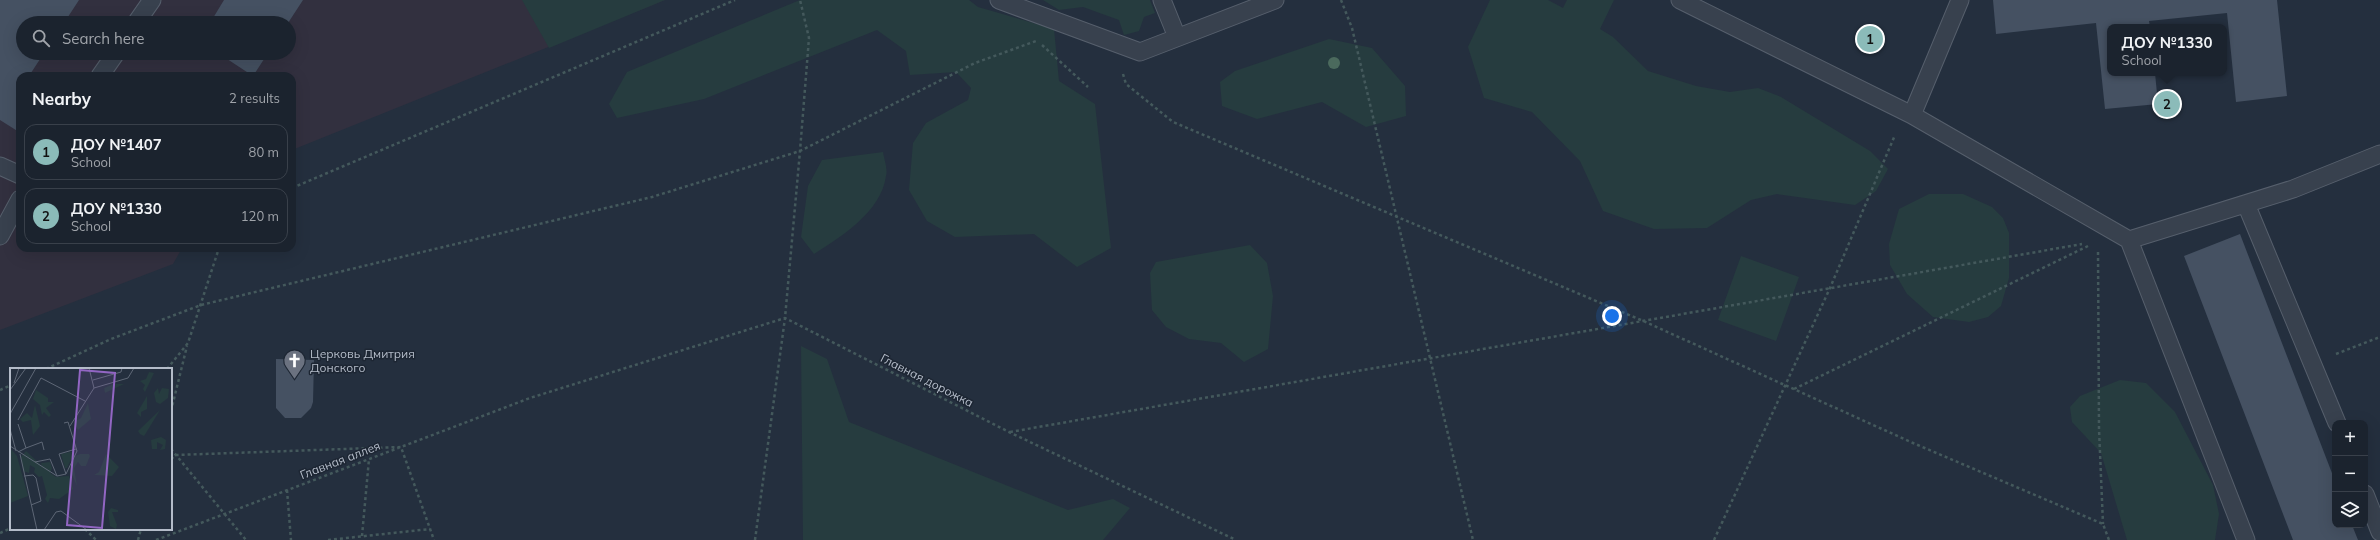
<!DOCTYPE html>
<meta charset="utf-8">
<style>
:root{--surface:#1b232e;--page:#242b36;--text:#f1f3f6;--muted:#a0a4aa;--line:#39404a;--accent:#8bbbb9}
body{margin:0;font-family:Mulish,sans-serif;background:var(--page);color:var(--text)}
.controls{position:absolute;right:12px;bottom:12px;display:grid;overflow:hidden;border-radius:8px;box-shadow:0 4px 16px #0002}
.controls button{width:36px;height:36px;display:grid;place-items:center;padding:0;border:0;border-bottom:1px solid var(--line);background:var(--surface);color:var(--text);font:20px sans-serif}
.you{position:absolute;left:1612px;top:316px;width:14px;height:14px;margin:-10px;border:3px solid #fff;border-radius:50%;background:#1a73e8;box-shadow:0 0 0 6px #1a73e833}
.badge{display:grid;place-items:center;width:26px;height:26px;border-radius:50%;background:var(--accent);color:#111;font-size:13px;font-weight:700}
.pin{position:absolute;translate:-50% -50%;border:2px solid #fff;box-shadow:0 1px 4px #0006}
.popup{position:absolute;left:2107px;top:24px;width:120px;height:52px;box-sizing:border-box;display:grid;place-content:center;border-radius:8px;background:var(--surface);filter:drop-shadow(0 1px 3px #0005);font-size:13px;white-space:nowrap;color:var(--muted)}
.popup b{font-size:15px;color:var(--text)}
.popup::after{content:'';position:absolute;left:50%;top:100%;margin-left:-8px;border:8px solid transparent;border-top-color:var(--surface)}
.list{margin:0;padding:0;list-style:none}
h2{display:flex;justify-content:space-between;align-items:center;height:52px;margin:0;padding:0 16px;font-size:17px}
h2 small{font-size:13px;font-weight:400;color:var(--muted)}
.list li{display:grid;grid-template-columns:26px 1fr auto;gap:12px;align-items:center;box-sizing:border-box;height:56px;margin:0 8px 8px;padding:0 8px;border:1px solid var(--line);border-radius:12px}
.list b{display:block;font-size:15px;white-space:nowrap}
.list p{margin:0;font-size:13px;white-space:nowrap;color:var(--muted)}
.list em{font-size:13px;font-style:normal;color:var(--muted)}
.icon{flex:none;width:22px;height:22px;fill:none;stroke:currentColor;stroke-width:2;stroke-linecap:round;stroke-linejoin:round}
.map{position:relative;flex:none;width:2380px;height:540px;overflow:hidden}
.search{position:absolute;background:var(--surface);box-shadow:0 4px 16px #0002;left:16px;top:16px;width:280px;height:44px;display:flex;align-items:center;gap:10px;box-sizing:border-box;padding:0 14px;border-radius:22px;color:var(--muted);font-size:15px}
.panel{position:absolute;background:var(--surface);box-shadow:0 4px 16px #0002;left:16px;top:72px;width:280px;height:180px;border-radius:12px}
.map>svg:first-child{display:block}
.medical{fill:#32303f;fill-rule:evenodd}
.green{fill:#263c3f}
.building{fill:#455162}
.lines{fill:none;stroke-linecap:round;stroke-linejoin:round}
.service-casing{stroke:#565f6c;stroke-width:19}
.path{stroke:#44595c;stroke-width:2.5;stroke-dasharray:3 3;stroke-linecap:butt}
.service{stroke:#38414e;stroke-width:17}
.tree{fill:#4b6a5d}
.labels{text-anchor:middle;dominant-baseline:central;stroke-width:3;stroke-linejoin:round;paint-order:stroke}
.poi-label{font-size:12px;fill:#b4bcc9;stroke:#1d2633;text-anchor:start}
.street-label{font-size:12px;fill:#b4bcc9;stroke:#1d2633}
.inset-road{fill:none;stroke:#5e6776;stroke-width:1}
.view{fill:#9266c3;fill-opacity:0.15;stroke:#9266c3;stroke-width:2}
.inset-edge{fill:none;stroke:#b4bcc9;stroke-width:2}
</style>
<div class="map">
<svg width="2380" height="540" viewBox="0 0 2380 540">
<rect width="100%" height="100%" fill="#242f3e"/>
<path class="medical" d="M0 0H665L292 150V76H20V248H182L173 264 0 330ZM23 23H289V53H23Z"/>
<path class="green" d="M522 0H665L549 48Z
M800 0H969L978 7 1054 29 1059 81 1095 104 1111 248 1077 267 1034 234 955 237 927 221 909 190 913 143 926 123 968 100 971 88 956 72 910 75 906 51 877 30 704 99 617 118 609 104 627 72Z
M1043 0H1150L1155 13 1144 17 1139 31 1124 35 1119 20 1083 7 1059 10Z
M1490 0H1548L1563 8 1567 0H1614L1600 29 1613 37 1648 71 1696 86 1730 92 1758 88 1781 97 1870 151 1888 169 1876 191 1855 205 1777 194 1751 200 1707 228 1654 229 1603 211 1580 161 1532 112 1484 98 1468 47Z
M1329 39 1372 48 1405 86 1406 116 1366 127 1322 102 1257 119 1222 106 1220 82 1235 71Z
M883 152C884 159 888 169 886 176 881 212 842 236 814 254L801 237 808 186 822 160Z
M1929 194H1963L1992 207 2003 218 2009 233V278L2001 306 1988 317 1969 322 1933 317 1907 294 1890 265 1889 244 1899 209Z
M1250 245 1267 263 1273 296 1268 349 1244 362 1221 343 1189 339 1166 327 1152 310 1150 273 1156 262Z
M1741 256 1799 277 1776 341 1718 320Z
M801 346 827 359 849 422 1068 510 1113 499 1130 508 1103 540H803Z
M2120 380 2146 383 2175 412 2213 485 2219 514 2215 540H2127L2101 453 2072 422 2070 407 2080 396Z"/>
<path class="building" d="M0 0H79L64 23H23V53H44L29 76H20L19 132 0 120Z
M224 0H303L288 23H210Z
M1993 0H2277L2287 96 2236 102 2227 13 2149 21 2150 27H2110V73H2155L2158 104 2105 109 2096 23 1996 34Z
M218 53H268L253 76Z
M2240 234 2335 481V525H2352L2358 540H2293L2184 256Z
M276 359 314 360 313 402 311 408 301 418H285L276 408Z"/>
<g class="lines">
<defs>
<path id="service" d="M999 0 1140 52 1275 0
M1162 0 1177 37
M1680 0 1912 115 2129 240 2246 540
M136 23 152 0
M100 76 116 53
M1912 115 1960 0
M0 166 20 175
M2246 204 2337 423
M0 236 20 199
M2129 240 2293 189 2380 154
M2365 494 2380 532"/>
</defs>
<use href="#service" class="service-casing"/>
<path class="path" d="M1341 0 1352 28 1473 540
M1042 45 1088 87
M1123 74 1126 84 1173 122 1641 320 1913 443 2103 524 2109 540
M292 188 735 0
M2098 252 2099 429 2103 524
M2336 354 2380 337
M46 369 111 339 201 305 652 197 800 151 975 63 1036 41
M167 369 188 343 219 248
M1794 389 2088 246
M0 390 11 385
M171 411 187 346
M1010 432 2082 244
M171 449 246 540
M171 459 176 455 401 447 434 540
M287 490 291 540
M85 529 96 540
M0 533 11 528
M362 536 369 459
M138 540 141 529
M156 540 530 398 785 318 1009 432 1236 540
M328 540 430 529
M755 540 785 318 800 151 809 38 800 0
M1714 540 1830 288 1895 135"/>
<use href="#service" class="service"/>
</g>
<circle class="tree" cx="1334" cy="63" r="6"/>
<defs>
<symbol id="church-pin" viewBox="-11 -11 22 30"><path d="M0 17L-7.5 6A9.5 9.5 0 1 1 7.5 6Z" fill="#6b7280" stroke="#1d2633"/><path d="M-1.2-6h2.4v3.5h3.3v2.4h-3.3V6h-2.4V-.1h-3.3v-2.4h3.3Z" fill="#fff"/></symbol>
</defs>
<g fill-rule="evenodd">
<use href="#church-pin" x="282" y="348" width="25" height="34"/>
</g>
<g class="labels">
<g class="poi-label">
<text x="310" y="353">Церковь Дмитрия<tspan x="310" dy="14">Донского</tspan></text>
</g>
<g class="street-label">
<text transform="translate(927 380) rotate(27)">Главная дорожка</text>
<text transform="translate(340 460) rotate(-21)">Главная аллея</text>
</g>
</g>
<g transform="translate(10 368)">
<rect width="162" height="162" fill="#242f3e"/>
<path d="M139 4 144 5 135 24 133 21 135 17 130 13 136 11ZM103 16H114L95 25 94 20ZM148 20 149 26 152 20 159 21 158 30 150 36 146 34 144 25ZM26 22 38 30V34H44L36 40 41 47 39 49 34 44 32 47 30 37 23 31ZM137 28V41L131 44V49L127 45ZM78 35 81 51 68 62 64 54 71 50ZM25 37 30 58 23 67 21 52 13 54 10 51 17 45 22 50ZM150 42 136 65 134 68 130 66 128 63ZM151 69 156 72 155 81 150 82 153 77 147 74V81H142L141 72ZM0 80 7 88 18 128 0 135ZM16 83 32 98 31 95 40 94 42 100 40 105 46 109 59 108 63 121 49 131 40 130 38 135 35 131 37 127 32 108 29 109 24 104 25 100 20 97 19 105 13 103 11 89ZM65 83 57 100H55L51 86ZM70 86H79L80 88 76 98H71L68 94 64 100 67 118 60 102 61 95 65 88ZM96 86 109 99 102 108 84 107 89 104ZM101 140 108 142V144H102L107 157 106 161 100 158 98 144Z" fill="#263c3f"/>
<path class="inset-road" d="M79 0 84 20M83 12 111 4 112 0M4 15 9 0M0 22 16 0M0 46 26 0M8 52 31 10 75 33M8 56 16 80 8 84M60 58 84 20 118 10 124 0M0 61 6 83M0 78 47 108 56 106 67 83 58 54 54 55M16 80 32 74 34 82M10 86 27 162M25 94 40 91 47 108M56 106 49 86 66 81M14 108 23 107 26 110 31 133 21 137M34 162 46 144 51 143 77 162"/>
<path class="view" d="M70 2 105 5 92 160 57 157Z"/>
<rect width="162" height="162" class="inset-edge"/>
</g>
</svg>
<div class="controls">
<button>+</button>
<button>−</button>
<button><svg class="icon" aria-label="layers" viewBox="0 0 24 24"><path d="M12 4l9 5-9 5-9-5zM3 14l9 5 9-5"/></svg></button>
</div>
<div class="you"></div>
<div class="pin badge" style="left:1870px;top:39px">1</div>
<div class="pin badge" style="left:2167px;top:104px">2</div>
<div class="popup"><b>ДОУ №1330</b>School</div>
<div class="search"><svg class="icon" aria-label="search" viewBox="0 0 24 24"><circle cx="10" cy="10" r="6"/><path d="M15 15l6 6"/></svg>Search here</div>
<section class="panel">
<h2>Nearby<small>2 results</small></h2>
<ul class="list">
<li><span class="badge">1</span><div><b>ДОУ №1407</b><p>School</p></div><em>80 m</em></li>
<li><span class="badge">2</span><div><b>ДОУ №1330</b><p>School</p></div><em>120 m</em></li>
</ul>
</section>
</div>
